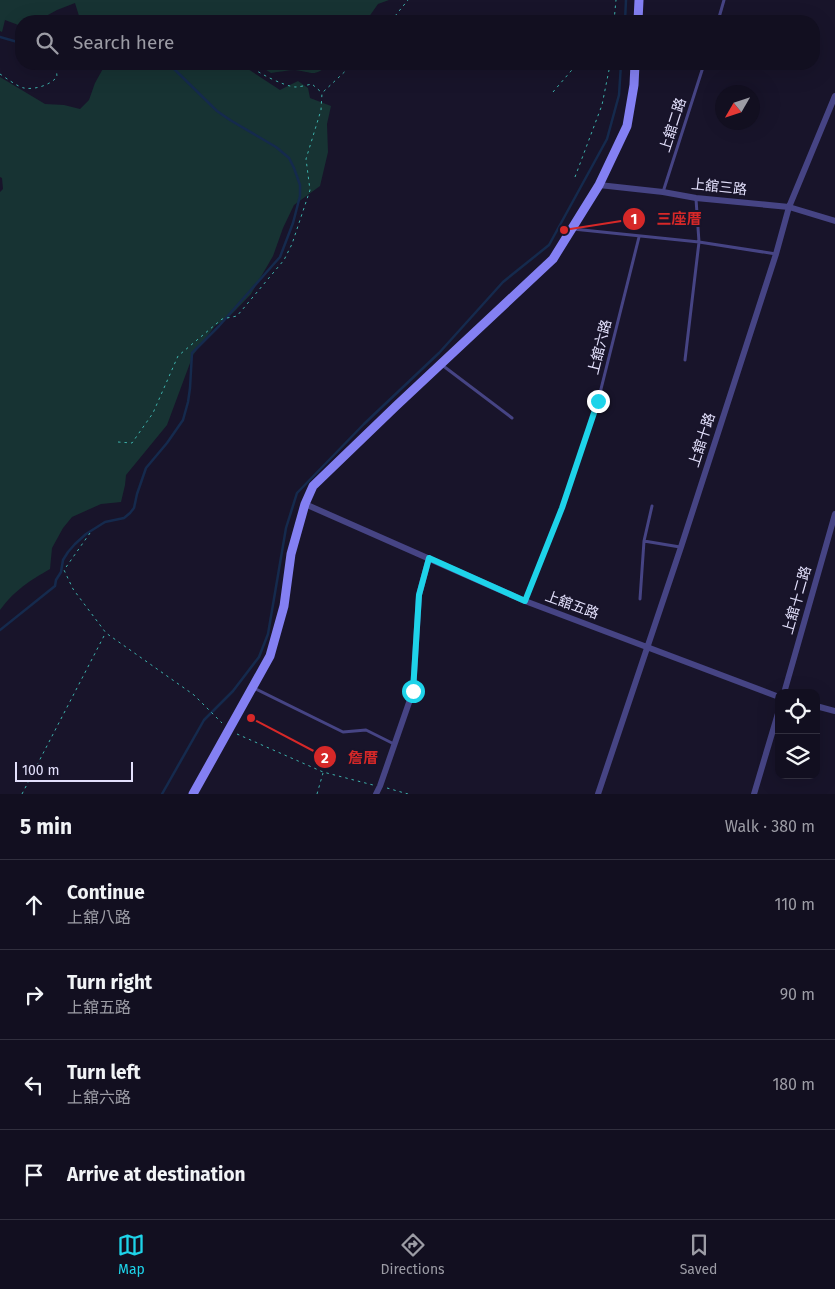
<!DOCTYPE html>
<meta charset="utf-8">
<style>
:root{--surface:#120f20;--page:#1f1d2d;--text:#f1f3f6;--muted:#9c9ca5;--line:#312f3e;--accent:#1ed3e9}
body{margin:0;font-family:"Fira Sans","Noto Sans TC",sans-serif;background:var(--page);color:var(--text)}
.controls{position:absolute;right:15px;bottom:15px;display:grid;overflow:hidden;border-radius:10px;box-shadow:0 5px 20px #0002}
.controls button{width:45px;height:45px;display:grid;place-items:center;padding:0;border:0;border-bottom:1px solid var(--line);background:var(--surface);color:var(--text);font:25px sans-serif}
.compass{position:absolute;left:715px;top:85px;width:45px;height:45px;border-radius:50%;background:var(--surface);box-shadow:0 5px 20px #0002;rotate:231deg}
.scale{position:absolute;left:15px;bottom:12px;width:118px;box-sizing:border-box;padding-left:5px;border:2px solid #e3e0fc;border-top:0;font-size:14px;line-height:18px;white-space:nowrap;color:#e3e0fc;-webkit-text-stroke:4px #18142a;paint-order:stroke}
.stop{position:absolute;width:15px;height:15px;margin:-11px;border:4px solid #1ed3e9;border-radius:50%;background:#fff}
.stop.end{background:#1ed3e9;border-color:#fff;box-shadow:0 1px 5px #0008}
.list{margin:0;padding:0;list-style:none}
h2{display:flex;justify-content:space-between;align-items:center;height:65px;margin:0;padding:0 20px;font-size:21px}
h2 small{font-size:16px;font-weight:400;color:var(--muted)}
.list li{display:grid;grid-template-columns:32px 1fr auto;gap:15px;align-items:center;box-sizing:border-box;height:90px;padding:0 20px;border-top:1px solid var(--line)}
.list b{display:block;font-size:19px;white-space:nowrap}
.list p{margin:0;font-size:16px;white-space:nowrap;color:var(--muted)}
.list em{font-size:16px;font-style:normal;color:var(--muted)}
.icon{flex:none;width:28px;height:28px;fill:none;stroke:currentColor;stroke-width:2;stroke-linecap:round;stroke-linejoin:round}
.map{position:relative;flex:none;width:835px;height:794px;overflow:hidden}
.search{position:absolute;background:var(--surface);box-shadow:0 5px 20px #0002;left:15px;right:15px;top:15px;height:55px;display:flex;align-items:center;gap:12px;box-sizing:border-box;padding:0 18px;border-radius:20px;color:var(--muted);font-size:19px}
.sheet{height:425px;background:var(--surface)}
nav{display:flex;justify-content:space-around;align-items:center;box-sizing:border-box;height:70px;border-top:1px solid var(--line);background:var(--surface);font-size:14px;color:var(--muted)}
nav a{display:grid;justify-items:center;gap:2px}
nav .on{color:var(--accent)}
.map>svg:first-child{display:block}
.green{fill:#173333}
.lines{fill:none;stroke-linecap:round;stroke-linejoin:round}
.stream{stroke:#152a4d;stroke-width:2.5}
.path{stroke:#3db2ac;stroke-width:1;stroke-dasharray:2.5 4;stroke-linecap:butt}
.lane{stroke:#464484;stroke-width:3}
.street{stroke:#464484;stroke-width:6}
.secondary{stroke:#8480f3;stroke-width:9}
.route{stroke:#1ed3e9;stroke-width:6}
.labels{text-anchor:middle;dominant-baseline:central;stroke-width:4;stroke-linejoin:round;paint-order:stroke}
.street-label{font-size:14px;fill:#e3e0fc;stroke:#18142a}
.leader{fill:none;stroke:#d62828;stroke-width:2}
.callout-dot{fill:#d62828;stroke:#18142a;stroke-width:2}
.mark-label{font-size:15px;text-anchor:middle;font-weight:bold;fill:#fff}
.callout-label{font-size:15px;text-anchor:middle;font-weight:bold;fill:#d62828;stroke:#18142a;stroke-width:4;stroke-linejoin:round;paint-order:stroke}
</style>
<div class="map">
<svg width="835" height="794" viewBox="0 0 835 794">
<rect width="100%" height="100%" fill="#18142a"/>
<path class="green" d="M0 0H389L378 4 366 21H63V19L79 16 75 3 57 10 37 21H21V26L5 20 2 32 0 31Z
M105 64H236L245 67 280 90 298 81 308 88 310 98 331 106 327 124 328 152 320 186 294 205 283 228 273 256 251 294 228 318 215 326 193 355 167 425 126 475 125 485 121 502 101 504 72 517 63 528 52 548 50 569C29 581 15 590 0 610V192L3 189 2 178 0 177V77L45 104 64 105 80 109 89 100 95 83 105 65Z
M257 64H329C313 78 314 72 295 70 288 70 279 72 271 73Z"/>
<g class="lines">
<path class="stream" d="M625 21 626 0
M0 37 21 43
M0 630 55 586 56 580 61 572 63 560 68 552 75 544 86 534 105 522 124 518 130 513 134 508 137 494 146 468 167 443 183 420 188 402 190 388 192 353 219 326 280 257 293 223 300 196V185L294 168 289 158 276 147 230 120 217 111 169 64
M162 794 204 720 233 691 259 657 268 634 286 528 297 493 364 424 439 353 503 282 549 245 607 139 619 95 621 64"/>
<path class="path" d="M64 21 153 17 168 21
M391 21 408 0
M614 21 616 0
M248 64C255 72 284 86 295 87 300 87 307 85 312 84L321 92
M609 69 610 64
M0 74C6 78 18 87 24 88 35 90 50 85 57 77L56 64
M553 92 577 64
M575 177 602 105 609 70 595 64
M118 442 132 443 153 413 178 356 222 319 237 316 284 260 292 244 310 190 306 159 321 110 322 93 353 64
M90 533 64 570 73 589 106 633 194 695 222 723
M237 734 323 772 373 785
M387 788 408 794
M22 794 105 634
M317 794 323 773"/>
<path class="lane" d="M718 21 724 0
M663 192 704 64
M573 229 699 242 776 254
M685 360 699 242 696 199
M442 365 512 418
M644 541 680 547
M640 599 644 541 652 506
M525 600 562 508 598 401 639 237
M254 688 343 732 366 730 394 744"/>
<path class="street" d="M599 185 663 192 696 198 789 207 835 221
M305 504 525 601 779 697
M784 693 835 514
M816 706 835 711
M376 794 380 786 413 691 419 595 429 558
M598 794 681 547 776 254 789 207 835 96
M754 794 779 710"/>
<path class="secondary" d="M638 21 639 0
M193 794 270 656 284 606 291 554 305 504 313 486 396 406 553 259 599 185 627 126 634 85 635 64"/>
</g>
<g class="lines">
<path class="route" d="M413 691 419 595 429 558 525 601 562 508 598 401"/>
</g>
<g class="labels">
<g class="street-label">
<text transform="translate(673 125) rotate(-72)">上舘二路</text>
<text transform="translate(719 187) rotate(6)">上舘三路</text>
<text transform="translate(600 347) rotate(-76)">上舘六路</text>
<text transform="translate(702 440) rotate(-72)">上舘十路</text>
<text transform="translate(797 600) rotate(-74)">上舘十二路</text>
<text transform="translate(572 605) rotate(20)">上舘五路</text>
</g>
</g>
<path class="leader" d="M564 230L634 219M251 718L325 757"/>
<g class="callout-dot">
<circle cx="564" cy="230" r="5"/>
<circle cx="251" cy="718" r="5"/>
<circle cx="634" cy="219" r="12"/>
<circle cx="325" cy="757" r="12"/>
</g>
<g class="mark-label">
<text x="634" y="224">1</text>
<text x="325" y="763">2</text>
</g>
<g class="callout-label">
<text x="679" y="224">三座厝</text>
<text x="363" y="763">詹厝</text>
</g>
</svg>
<div class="controls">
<button><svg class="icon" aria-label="locate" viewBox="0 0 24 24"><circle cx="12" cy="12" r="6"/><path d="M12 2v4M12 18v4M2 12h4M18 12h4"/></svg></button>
<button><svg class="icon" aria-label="layers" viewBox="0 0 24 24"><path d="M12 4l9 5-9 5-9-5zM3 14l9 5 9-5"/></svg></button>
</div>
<svg class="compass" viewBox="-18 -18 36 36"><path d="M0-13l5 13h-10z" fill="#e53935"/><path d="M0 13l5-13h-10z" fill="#9c9ca5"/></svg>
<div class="scale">100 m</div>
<div class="stop" style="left:413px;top:691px"></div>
<div class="stop end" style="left:598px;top:401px"></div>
<div class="search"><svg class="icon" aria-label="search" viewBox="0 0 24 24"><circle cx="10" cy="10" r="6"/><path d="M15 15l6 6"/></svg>Search here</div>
</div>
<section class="sheet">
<h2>5 min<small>Walk · 380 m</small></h2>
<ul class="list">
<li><svg class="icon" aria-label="ahead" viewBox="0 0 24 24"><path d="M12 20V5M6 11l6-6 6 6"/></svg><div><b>Continue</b><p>上舘八路</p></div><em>110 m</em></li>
<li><svg class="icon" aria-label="right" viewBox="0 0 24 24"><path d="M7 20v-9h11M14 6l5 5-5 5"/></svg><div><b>Turn right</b><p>上舘五路</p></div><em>90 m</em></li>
<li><svg class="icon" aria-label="left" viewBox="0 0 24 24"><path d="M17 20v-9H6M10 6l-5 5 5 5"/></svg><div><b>Turn left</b><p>上舘六路</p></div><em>180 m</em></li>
<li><svg class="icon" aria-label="arrive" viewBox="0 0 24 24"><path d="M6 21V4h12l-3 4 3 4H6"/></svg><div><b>Arrive at destination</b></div></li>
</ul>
</section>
<nav>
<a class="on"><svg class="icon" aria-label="map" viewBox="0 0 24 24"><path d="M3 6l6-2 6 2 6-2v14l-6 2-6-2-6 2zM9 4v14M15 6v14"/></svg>Map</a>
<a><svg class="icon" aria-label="directions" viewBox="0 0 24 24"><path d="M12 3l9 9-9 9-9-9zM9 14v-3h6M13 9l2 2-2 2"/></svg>Directions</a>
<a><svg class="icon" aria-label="saved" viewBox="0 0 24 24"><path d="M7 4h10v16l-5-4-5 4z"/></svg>Saved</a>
</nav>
